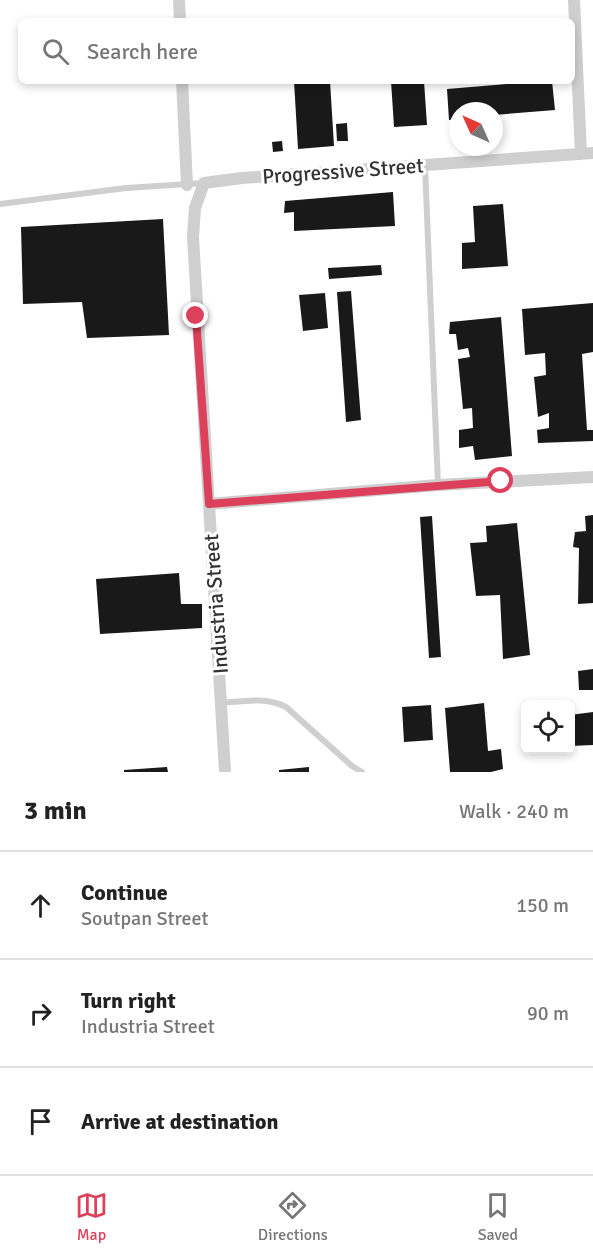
<!DOCTYPE html>
<meta charset="utf-8">
<style>
:root{--surface:#fff;--page:#f2f2f2;--text:#222;--muted:#767676;--line:#e0e0e0;--accent:#dd405b}
body{margin:0;font-family:Signika,sans-serif;background:var(--page);color:var(--text)}
.controls{position:absolute;right:18px;bottom:18px;display:grid;overflow:hidden;border-radius:9px;box-shadow:0 3px 9px #0003}
.controls button{width:54px;height:54px;display:grid;place-items:center;padding:0;border:0;border-bottom:2px solid var(--line);background:var(--surface);color:var(--text);font:30px sans-serif}
.compass{position:absolute;left:449px;top:102px;width:54px;height:54px;border-radius:50%;background:var(--surface);box-shadow:0 3px 9px #0003;rotate:315deg}
.stop{position:absolute;width:18px;height:18px;margin:-14px;border:4px solid #dd405b;border-radius:50%;background:#fff}
.stop.end{background:#dd405b;border-color:#fff;box-shadow:0 2px 6px #0008}
.list{margin:0;padding:0;list-style:none}
h2{display:flex;justify-content:space-between;align-items:center;height:78px;margin:0;padding:0 24px;font-size:26px}
h2 small{font-size:20px;font-weight:400;color:var(--muted)}
.list li{display:grid;grid-template-columns:39px 1fr auto;gap:18px;align-items:center;box-sizing:border-box;height:108px;padding:0 24px;border-top:2px solid var(--line)}
.list b{display:block;font-size:22px;white-space:nowrap}
.list p{margin:0;font-size:20px;white-space:nowrap;color:var(--muted)}
.list em{font-size:20px;font-style:normal;color:var(--muted)}
.icon{flex:none;width:33px;height:33px;fill:none;stroke:currentColor;stroke-width:2;stroke-linecap:round;stroke-linejoin:round}
.map{position:relative;flex:none;width:593px;height:772px;overflow:hidden}
.search{position:absolute;background:var(--surface);box-shadow:0 3px 9px #0003;left:18px;right:18px;top:18px;height:66px;display:flex;align-items:center;gap:15px;box-sizing:border-box;padding:0 21px;border-radius:9px;color:var(--muted);font-size:22px}
.sheet{height:402px;background:var(--surface)}
nav{display:flex;justify-content:space-around;align-items:center;box-sizing:border-box;height:84px;border-top:2px solid var(--line);background:var(--surface);font-size:16px;color:var(--muted)}
nav a{display:grid;justify-items:center;gap:3px}
nav .on{color:var(--accent)}
.map>svg:first-child{display:block}
.building{fill:#191919}
.lines{fill:none;stroke-linecap:round;stroke-linejoin:round}
.lane{stroke:#cfcfcf;stroke-width:6}
.street{stroke:#cfcfcf;stroke-width:12}
.route{stroke:#dd405b;stroke-width:8}
.labels{text-anchor:middle;dominant-baseline:central;stroke-width:6;stroke-linejoin:round;paint-order:stroke}
.street-label{font-size:21px;fill:#323232;stroke:#fff}
</style>
<div class="map">
<svg width="593" height="772" viewBox="0 0 593 772">
<rect width="100%" height="100%" fill="#fff"/>
<path class="building" d="M294 81H330L334 146 298 149Z
M391 81H424L427 125 394 127Z
M543 81H552L555 110 494 115V111H458V119L449 120 447 89Z
M347 123 348 141H337L336 124Z
M282 141 283 151 273 152 272 142Z
M393 192 395 226 294 231V212L284 213 285 201Z
M503 204 508 266 462 269V243L475 242 473 206Z
M163 219 169 335 87 338 82 302 23 304 21 227Z
M381 265 382 275 329 279 328 268Z
M351 291 361 420 346 422 337 292Z
M325 293 328 328 303 331 299 295Z
M593 303V352L582 354 587 430H593V441L538 443 537 430 549 428V413L538 417 534 377 546 375 545 353 525 355 522 309Z
M501 317 512 456 475 460 473 446 459 448V430L473 428 472 408 463 409 458 359 470 357 468 348 458 350 456 334H449L450 322Z
M593 515V603L578 604 579 548 573 547 575 532 586 531 585 516Z
M432 516 441 657 429 658 420 517Z
M517 523 530 655 503 659 500 595 476 596 470 543 487 542 486 526Z
M179 573 181 604H202V628L100 634 96 579Z
M593 669V690H579L578 671Z
M484 703 488 751 501 749 503 769 491 772H450L445 708Z
M431 705 433 740 404 742 402 707Z
M593 712V745L570 746V715Z
M167 767 168 772H124V770Z
M309 767V772H279V770Z"/>
<g class="lines">
<path class="lane" d="M425 166 438 485
M0 204 126 188 204 183
M222 703C245 701 266 697 286 707L352 766 362 772"/>
<path class="street" d="M179 0 180 21
M574 0 581 154
M182 81 187 185
M209 504 438 485 593 477
M225 772 193 237 195 208 204 183 242 178 593 153"/>
</g>
<g class="lines">
<path class="route" d="M196 316 209 504 501 481"/>
</g>
<g class="labels">
<g class="street-label">
<text transform="translate(343 171) rotate(-4)">Progressive Street</text>
<text transform="translate(216 604) rotate(-94)">Industria Street</text>
</g>
</g>
</svg>
<div class="controls">
<button><svg class="icon" aria-label="locate" viewBox="0 0 24 24"><circle cx="12" cy="12" r="6"/><path d="M12 2v4M12 18v4M2 12h4M18 12h4"/></svg></button>
</div>
<svg class="compass" viewBox="-18 -18 36 36"><path d="M0-13l5 13h-10z" fill="#e53935"/><path d="M0 13l5-13h-10z" fill="#767676"/></svg>
<div class="stop" style="left:501px;top:481px"></div>
<div class="stop end" style="left:196px;top:316px"></div>
<div class="search"><svg class="icon" aria-label="search" viewBox="0 0 24 24"><circle cx="10" cy="10" r="6"/><path d="M15 15l6 6"/></svg>Search here</div>
</div>
<section class="sheet">
<h2>3 min<small>Walk · 240 m</small></h2>
<ul class="list">
<li><svg class="icon" aria-label="ahead" viewBox="0 0 24 24"><path d="M12 20V5M6 11l6-6 6 6"/></svg><div><b>Continue</b><p>Soutpan Street</p></div><em>150 m</em></li>
<li><svg class="icon" aria-label="right" viewBox="0 0 24 24"><path d="M7 20v-9h11M14 6l5 5-5 5"/></svg><div><b>Turn right</b><p>Industria Street</p></div><em>90 m</em></li>
<li><svg class="icon" aria-label="arrive" viewBox="0 0 24 24"><path d="M6 21V4h12l-3 4 3 4H6"/></svg><div><b>Arrive at destination</b></div></li>
</ul>
</section>
<nav>
<a class="on"><svg class="icon" aria-label="map" viewBox="0 0 24 24"><path d="M3 6l6-2 6 2 6-2v14l-6 2-6-2-6 2zM9 4v14M15 6v14"/></svg>Map</a>
<a><svg class="icon" aria-label="directions" viewBox="0 0 24 24"><path d="M12 3l9 9-9 9-9-9zM9 14v-3h6M13 9l2 2-2 2"/></svg>Directions</a>
<a><svg class="icon" aria-label="saved" viewBox="0 0 24 24"><path d="M7 4h10v16l-5-4-5 4z"/></svg>Saved</a>
</nav>
